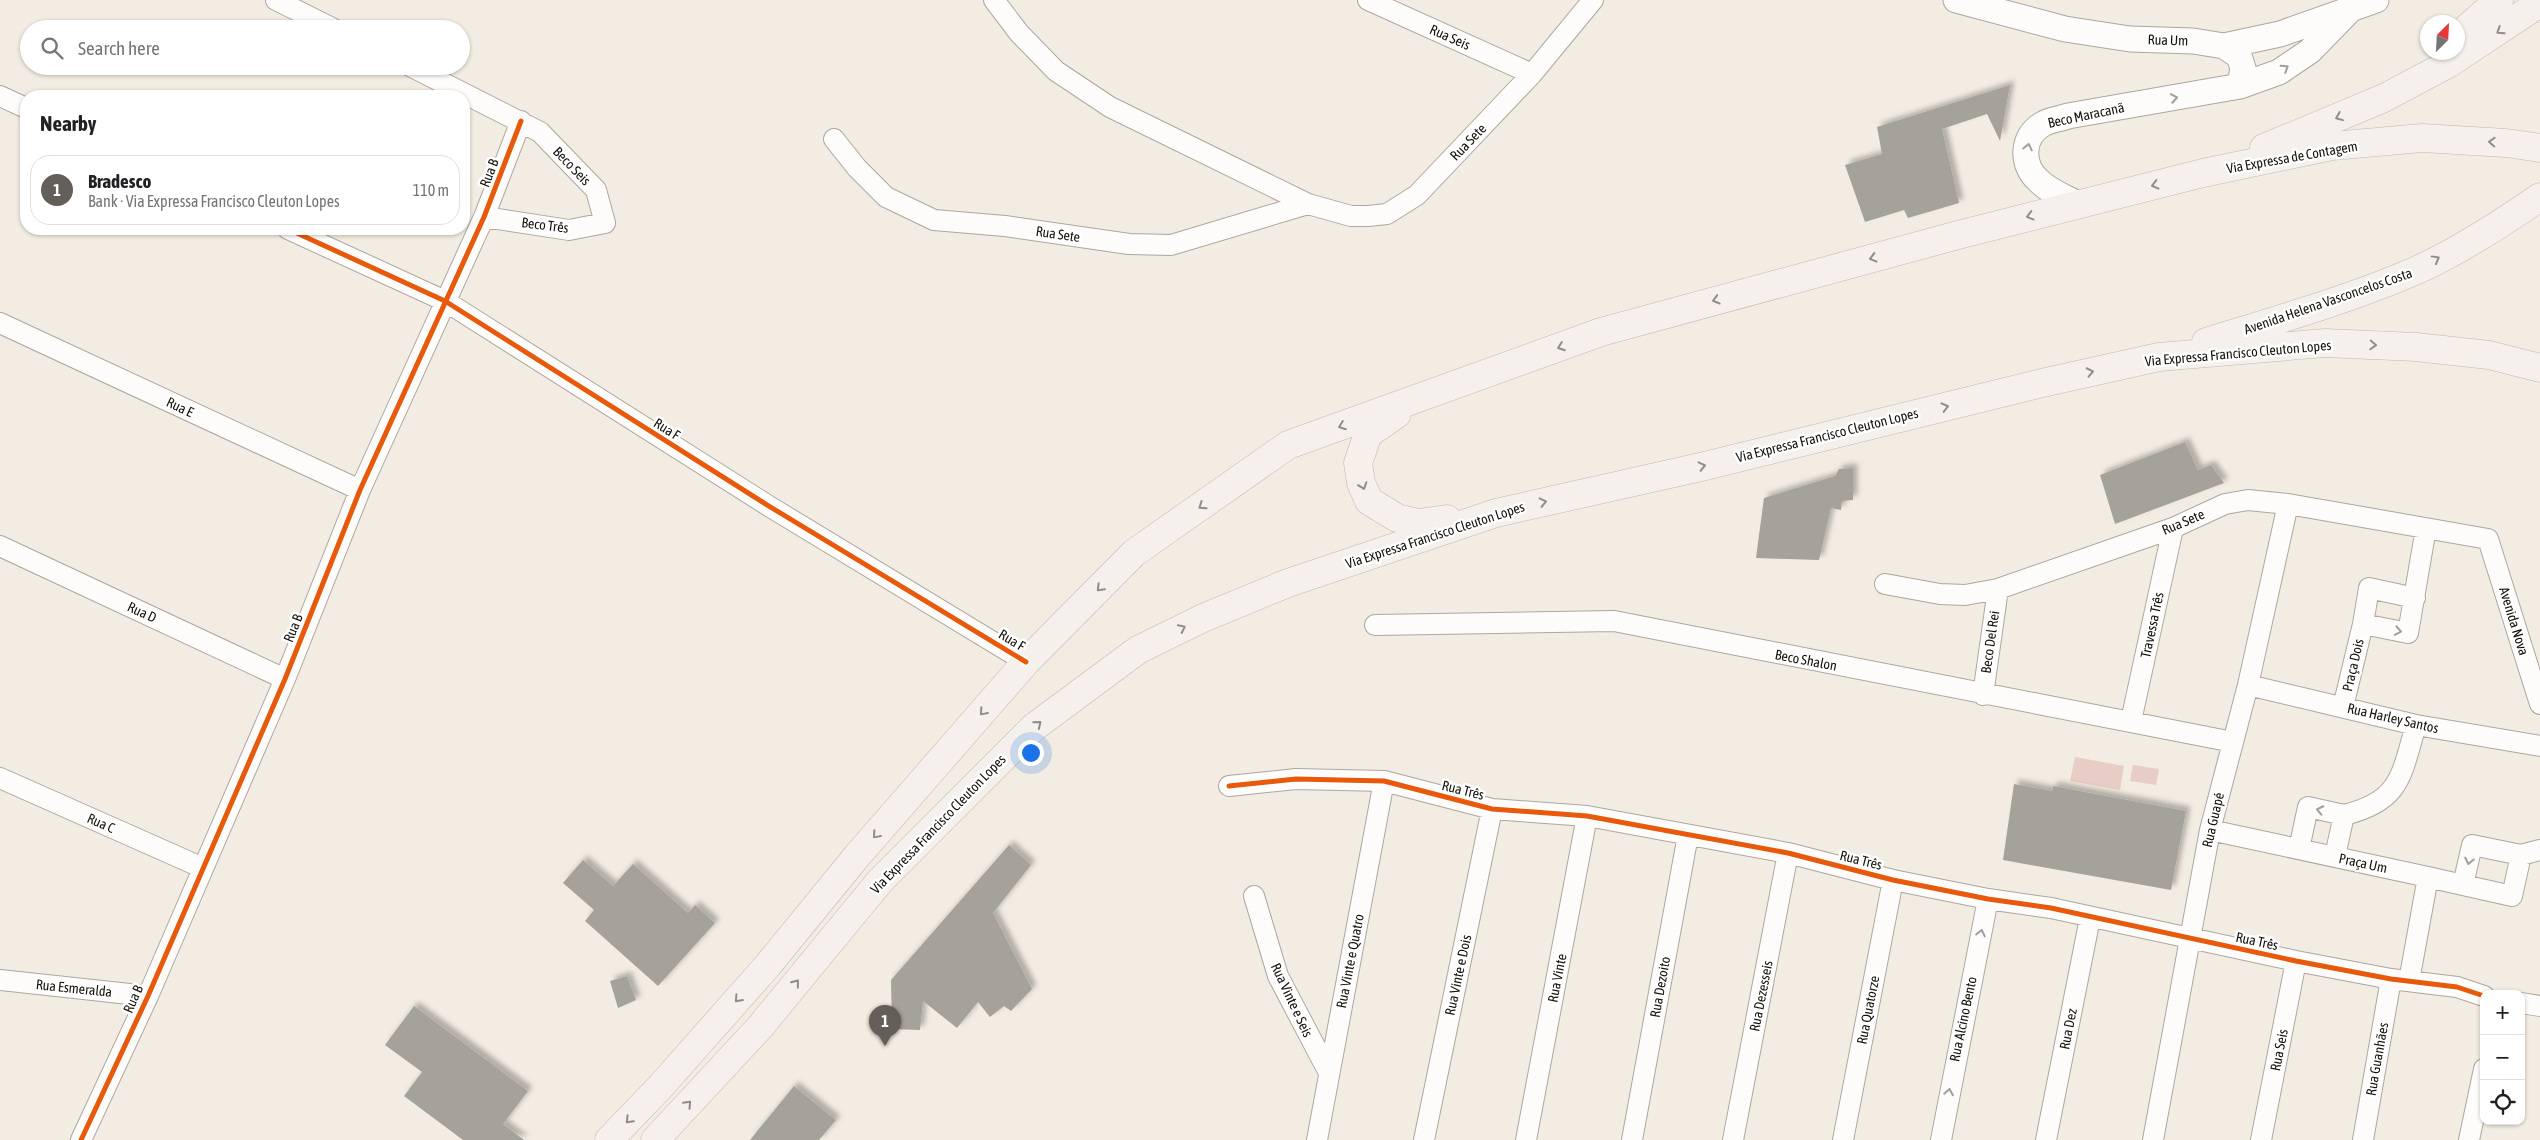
<!DOCTYPE html>
<meta charset="utf-8">
<style>
:root{--surface:#fff;--page:#f6f6f6;--text:#202124;--muted:#757577;--line:#e0e0e0;--accent:#635e57}
body{margin:0;font-family:"Asap Condensed",sans-serif;background:var(--page);color:var(--text)}
.controls{position:absolute;right:15px;bottom:15px;display:grid;overflow:hidden;border-radius:10px;box-shadow:0 1px 4px #0004}
.controls button{width:45px;height:45px;display:grid;place-items:center;padding:0;border:0;border-bottom:1px solid var(--line);background:var(--surface);color:var(--text);font:25px sans-serif}
.compass{position:absolute;left:2420px;top:15px;width:45px;height:45px;border-radius:50%;background:var(--surface);box-shadow:0 1px 4px #0004;rotate:24deg}
.you{position:absolute;left:1030px;top:752px;width:18px;height:18px;margin:-12px;border:4px solid #fff;border-radius:50%;background:#1a73e8;box-shadow:0 0 0 8px #1a73e833}
.badge{display:grid;place-items:center;width:32px;height:32px;border-radius:50%;background:var(--accent);color:#fff;font-size:16px;font-weight:700}
.pin{position:absolute;translate:-50% -41px;filter:drop-shadow(0 1px 2px #0008)}
.pin::after{content:'';position:absolute;top:26px;width:18px;height:15px;background:inherit;clip-path:polygon(0 0,100% 0,50% 100%)}
.list{margin:0;padding:0;list-style:none}
h2{display:flex;justify-content:space-between;align-items:center;height:65px;margin:0;padding:0 20px;font-size:21px}
h2 small{font-size:16px;font-weight:400;color:var(--muted)}
.list li{display:grid;grid-template-columns:32px 1fr auto;gap:15px;align-items:center;box-sizing:border-box;height:70px;margin:0 10px 10px;padding:0 10px;border:1px solid var(--line);border-radius:20px}
.list b{display:block;font-size:19px;white-space:nowrap}
.list p{margin:0;font-size:16px;white-space:nowrap;color:var(--muted)}
.list em{font-size:16px;font-style:normal;color:var(--muted)}
.icon{flex:none;width:28px;height:28px;fill:none;stroke:currentColor;stroke-width:2;stroke-linecap:round;stroke-linejoin:round}
.map{position:relative;flex:none;width:2540px;height:1140px;overflow:hidden}
.search{position:absolute;background:var(--surface);box-shadow:0 1px 4px #0004;left:20px;top:20px;width:450px;height:55px;display:flex;align-items:center;gap:12px;box-sizing:border-box;padding:0 18px;border-radius:28px;color:var(--muted);font-size:19px}
.panel{position:absolute;background:var(--surface);box-shadow:0 1px 4px #0004;left:20px;top:90px;width:450px;height:145px;border-radius:20px}
.map>svg:first-child{display:block}
.green{fill:#e8ccc6}
.building{fill:#a5a299;filter:url(#shadow)}
.lines{fill:none;stroke-linecap:round;stroke-linejoin:round}
.minor-casing{stroke:#ada7a0;stroke-width:22}
.tertiary-casing{stroke:#ada7a0;stroke-width:27}
.trunk-casing{stroke:#c1b8b0;stroke-width:29}
.minor{stroke:#fdfcfb;stroke-width:20}
.tertiary{stroke:#fdfcfb;stroke-width:25}
.trunk{stroke:#f5f0ec;stroke-width:28}
.cycleway-casing{stroke:#fff;stroke-width:8}
.cycleway{stroke:#e8590c;stroke-width:5}
.oneway{stroke:#918c87}
.oneway2{stroke:#a19e9b}
.labels{text-anchor:middle;dominant-baseline:central;stroke-width:5;stroke-linejoin:round;paint-order:stroke}
.street-label{font-size:14px;fill:#16120c;stroke:#fff}
</style>
<div class="map">
<svg width="2540" height="1140" viewBox="0 0 2540 1140">
<defs>
<filter id="shadow"><feDropShadow dx="4.5" dy="-4.5" stdDeviation="2.5" flood-color="#0004"/></filter>
</defs>
<rect width="100%" height="100%" fill="#f3ece2"/>
<path class="green" d="M2075 757 2124 766 2120 790 2070 781Z
M2133 765 2159 769 2156 785 2130 781Z"/>
<path class="building" d="M2010 85 2000 141 1987 114 1942 129 1959 203 1908 218 1904 210 1865 222 1845 165 1882 154 1877 127Z
M2185 442 2198 470 2211 465 2224 483 2115 524 2100 475Z
M1853 468V500L1842 501 1841 510 1831 508 1819 560 1756 558 1764 498 1835 476 1839 469Z
M2014 784 2052 791 2053 786 2186 811 2171 890 2003 860Z
M1009 845 1031 865 993 913 1032 989 1011 1011 1004 1006 990 1017 978 1002 957 1028 923 1001 920 1030 892 1029 891 980Z
M583 860 613 886 633 864 688 913 695 905 715 923 658 986 585 921 594 910 563 883Z
M627 976 636 1000 618 1008 610 981Z
M414 1006 528 1091 503 1124 524 1140H463L404 1096 422 1072 385 1045Z
M794 1086 836 1120 819 1140H750Z"/>
<g class="lines">
<defs>
<path id="minor" d="M276 0 334 29
M994 0 1019 33 1056 71 1110 107 1308 204 1351 216H1368L1387 214 1417 195 1532 74 1593 0
M1368 0 1532 74
M410 66 540 132 596 190 605 223 569 230 484 217
M0 96 26 108
M834 139 857 168 886 197 934 220 1005 226 1129 244 1171 245 1308 204
M288 229 445 301 772 508 1026 662
M0 323 360 490
M0 546 285 679
M1885 584 1940 594 1965 595 1998 589 2173 528 2225 504 2248 500 2288 504 2488 539 2540 704
M2415 598 2369 588 2363 624 2408 633 2426 528
M1375 625 1614 621 2233 742
M2248 685 2416 725 2540 746
M1983 695 1998 589
M2343 707 2363 624
M2131 721 2173 528
M0 778 203 868
M1229 786 1296 779 1384 781 1492 809 1587 816 1788 853 1893 880 1988 899 2051 908 2296 961 2391 979 2457 987 2484 996
M2344 815C2401 801 2401 776 2416 725
M2210 830 2428 877 2409 981
M2299 849 2308 807 2344 815 2335 856
M2521 855 2512 896 2463 885 2472 845 2521 855 2540 850
M2428 877 2463 885
M1254 896 1278 976 1329 1073
M0 980 148 996
M2521 1003 2540 1006
M81 1140 148 996 285 679 360 490 484 217 521 121
M1317 1140 1384 781
M1424 1140 1492 809
M1526 1140 1587 816
M1632 1140 1688 835
M1733 1140 1788 853
M1843 1140 1893 880
M1941 1140 1988 899
M2046 1140 2090 918
M2153 1140 2210 830 2248 685 2288 504
M2261 1140 2296 961
M2363 1140 2391 979
M2469 1140 2484 1069"/>
<path id="tertiary" d="M1956 0 2065 29 2130 39 2193 41 2224 46 2280 34 2376 0
M2240 86 2279 72 2310 51 2347 13
M2078 204C2065 197 2048 191 2038 180 2021 165 2021 136 2043 124 2050 120 2060 119 2068 116L2240 86 2243 68 2239 56 2224 46"/>
<path id="trunk" d="M2458 36 2499 0
M2264 148 2384 98 2448 64 2540 3
M2206 342C2276 320 2348 300 2415 271 2458 252 2501 224 2540 197
M1397 414 1368 434 1358 463 1361 483 1369 501 1397 518 1418 523 1447 519
M609 1140 661 1086 768 965 857 856 1026 662 1134 553 1288 445 1601 332 1958 235 2203 173 2332 146 2422 138 2506 143 2540 148
M655 1140 760 1027 880 881 1034 727 1138 650 1203 618 1288 583 1496 513 1705 466 2042 383 2159 357 2325 343 2416 347 2489 355 2540 368"/>
</defs>
<use href="#minor" class="minor-casing"/>
<use href="#tertiary" class="tertiary-casing"/>
<use href="#trunk" class="trunk-casing"/>
<use href="#minor" class="minor"/>
<use href="#tertiary" class="tertiary"/>
<use href="#trunk" class="trunk"/>
<defs>
<path id="cycleway" d="M288 229 445 301 772 508 1026 662
M1229 786 1296 779 1384 781 1492 809 1587 816 1788 853 1893 880 1988 899 2051 908 2296 961 2391 979 2457 987 2484 996
M81 1140 148 996 285 679 360 490 484 217 521 121"/>
</defs>
<use href="#cycleway" class="cycleway-casing"/>
<use href="#cycleway" class="cycleway"/>
</g>
<defs><path id="oneway-chevron" d="M-2-3.5L2.5 0L-2 3.5" fill="none" stroke-width="1.6" stroke-linecap="round" stroke-linejoin="round" transform="scale(1.25)"/></defs>
<g class="oneway">
<use href="#oneway-chevron" transform="translate(2500 31) rotate(147)"/>
<use href="#oneway-chevron" transform="translate(2339 117) rotate(158)"/>
<use href="#oneway-chevron" transform="translate(2492 142) rotate(-177)"/>
<use href="#oneway-chevron" transform="translate(2155 185) rotate(166)"/>
<use href="#oneway-chevron" transform="translate(2030 216) rotate(165)"/>
<use href="#oneway-chevron" transform="translate(1873 258) rotate(165)"/>
<use href="#oneway-chevron" transform="translate(2436 259) rotate(-29)"/>
<use href="#oneway-chevron" transform="translate(1716 300) rotate(164)"/>
<use href="#oneway-chevron" transform="translate(2373 345) rotate(3)"/>
<use href="#oneway-chevron" transform="translate(1561 347) rotate(160)"/>
<use href="#oneway-chevron" transform="translate(2090 372) rotate(-12)"/>
<use href="#oneway-chevron" transform="translate(1945 407) rotate(-14)"/>
<use href="#oneway-chevron" transform="translate(1342 426) rotate(160)"/>
<use href="#oneway-chevron" transform="translate(1702 466) rotate(-13)"/>
<use href="#oneway-chevron" transform="translate(1363 486) rotate(71)"/>
<use href="#oneway-chevron" transform="translate(1543 502) rotate(-13)"/>
<use href="#oneway-chevron" transform="translate(1202 506) rotate(145)"/>
<use href="#oneway-chevron" transform="translate(1100 588) rotate(135)"/>
<use href="#oneway-chevron" transform="translate(1182 628) rotate(-26)"/>
<use href="#oneway-chevron" transform="translate(983 712) rotate(131)"/>
<use href="#oneway-chevron" transform="translate(1038 724) rotate(-39)"/>
<use href="#oneway-chevron" transform="translate(876 835) rotate(131)"/>
<use href="#oneway-chevron" transform="translate(796 983) rotate(-51)"/>
<use href="#oneway-chevron" transform="translate(738 999) rotate(132)"/>
<use href="#oneway-chevron" transform="translate(688 1104) rotate(-47)"/>
<use href="#oneway-chevron" transform="translate(629 1120) rotate(134)"/>
</g>
<g class="oneway2">
<use href="#oneway-chevron" transform="translate(2285 68) rotate(-33)"/>
<use href="#oneway-chevron" transform="translate(2174 98) rotate(-10)"/>
<use href="#oneway-chevron" transform="translate(2028 147) rotate(-78)"/>
<use href="#oneway-chevron" transform="translate(2398 631) rotate(11)"/>
<use href="#oneway-chevron" transform="translate(2320 810) rotate(-168)"/>
<use href="#oneway-chevron" transform="translate(2469 861) rotate(102)"/>
<use href="#oneway-chevron" transform="translate(1981 933) rotate(-78)"/>
<use href="#oneway-chevron" transform="translate(1949 1092) rotate(-80)"/>
</g>
<g class="labels">
<g class="street-label">
<text transform="translate(1450 37) rotate(24)">Rua Seis</text>
<text transform="translate(2168 40) rotate(2)">Rua Um</text>
<text transform="translate(2086 115) rotate(-12)">Beco Maracanã</text>
<text transform="translate(1468 142) rotate(-46)">Rua Sete</text>
<text transform="translate(2292 157) rotate(-10)">Via Expressa de Contagem</text>
<text transform="translate(572 166) rotate(46)">Beco Seis</text>
<text transform="translate(489 173) rotate(-69)">Rua B</text>
<text transform="translate(545 225) rotate(7)">Beco Três</text>
<text transform="translate(1058 234) rotate(8)">Rua Sete</text>
<text transform="translate(2328 301) rotate(-19)">Avenida Helena Vasconcelos Costa</text>
<text transform="translate(2238 353) rotate(-5)">Via Expressa Francisco Cleuton Lopes</text>
<text transform="translate(180 407) rotate(25)">Rua E</text>
<text transform="translate(667 429) rotate(32)">Rua F</text>
<text transform="translate(1827 435) rotate(-14)">Via Expressa Francisco Cleuton Lopes</text>
<text transform="translate(2183 522) rotate(-23)">Rua Sete</text>
<text transform="translate(1435 535) rotate(-18)">Via Expressa Francisco Cleuton Lopes</text>
<text transform="translate(142 612) rotate(25)">Rua D</text>
<text transform="translate(2514 621) rotate(73)">Avenida Nova</text>
<text transform="translate(2152 625) rotate(-78)">Travessa Três</text>
<text transform="translate(293 628) rotate(-68)">Rua B</text>
<text transform="translate(1012 640) rotate(31)">Rua F</text>
<text transform="translate(1990 642) rotate(-82)">Beco Del Rei</text>
<text transform="translate(1806 660) rotate(11)">Beco Shalon</text>
<text transform="translate(2353 665) rotate(-77)">Praça Dois</text>
<text transform="translate(2393 718) rotate(13)">Rua Harley Santos</text>
<text transform="translate(1463 790) rotate(14)">Rua Três</text>
<text transform="translate(2213 820) rotate(-77)">Rua Guapé</text>
<text transform="translate(101 823) rotate(24)">Rua C</text>
<text transform="translate(938 824) rotate(-46)">Via Expressa Francisco Cleuton Lopes</text>
<text transform="translate(1861 860) rotate(14)">Rua Três</text>
<text transform="translate(2363 863) rotate(12)">Praça Um</text>
<text transform="translate(2257 941) rotate(12)">Rua Três</text>
<text transform="translate(1350 961) rotate(-79)">Rua Vinte e Quatro</text>
<text transform="translate(1458 975) rotate(-78)">Rua Vinte e Dois</text>
<text transform="translate(1557 978) rotate(-79)">Rua Vinte</text>
<text transform="translate(1660 987) rotate(-80)">Rua Dezoito</text>
<text transform="translate(74 988) rotate(6)">Rua Esmeralda</text>
<text transform="translate(1761 996) rotate(-79)">Rua Dezesseis</text>
<text transform="translate(133 999) rotate(-66)">Rua B</text>
<text transform="translate(1292 1000) rotate(65)">Rua Vinte e Seis</text>
<text transform="translate(1868 1010) rotate(-79)">Rua Quatorze</text>
<text transform="translate(1963 1019) rotate(-78)">Rua Alcino Bento</text>
<text transform="translate(2068 1029) rotate(-79)">Rua Dez</text>
<text transform="translate(2279 1050) rotate(-79)">Rua Seis</text>
<text transform="translate(2377 1059) rotate(-80)">Rua Guanhães</text>
</g>
</g>
</svg>
<div class="controls">
<button>+</button>
<button>−</button>
<button><svg class="icon" aria-label="locate" viewBox="0 0 24 24"><circle cx="12" cy="12" r="6"/><path d="M12 2v4M12 18v4M2 12h4M18 12h4"/></svg></button>
</div>
<svg class="compass" viewBox="-18 -18 36 36"><path d="M0-13l5 13h-10z" fill="#e53935"/><path d="M0 13l5-13h-10z" fill="#757577"/></svg>
<div class="you"></div>
<div class="pin badge" style="left:885px;top:1046px">1</div>
<div class="search"><svg class="icon" aria-label="search" viewBox="0 0 24 24"><circle cx="10" cy="10" r="6"/><path d="M15 15l6 6"/></svg>Search here</div>
<section class="panel">
<h2>Nearby<small></small></h2>
<ul class="list">
<li><span class="badge">1</span><div><b>Bradesco</b><p>Bank · Via Expressa Francisco Cleuton Lopes</p></div><em>110 m</em></li>
</ul>
</section>
</div>
